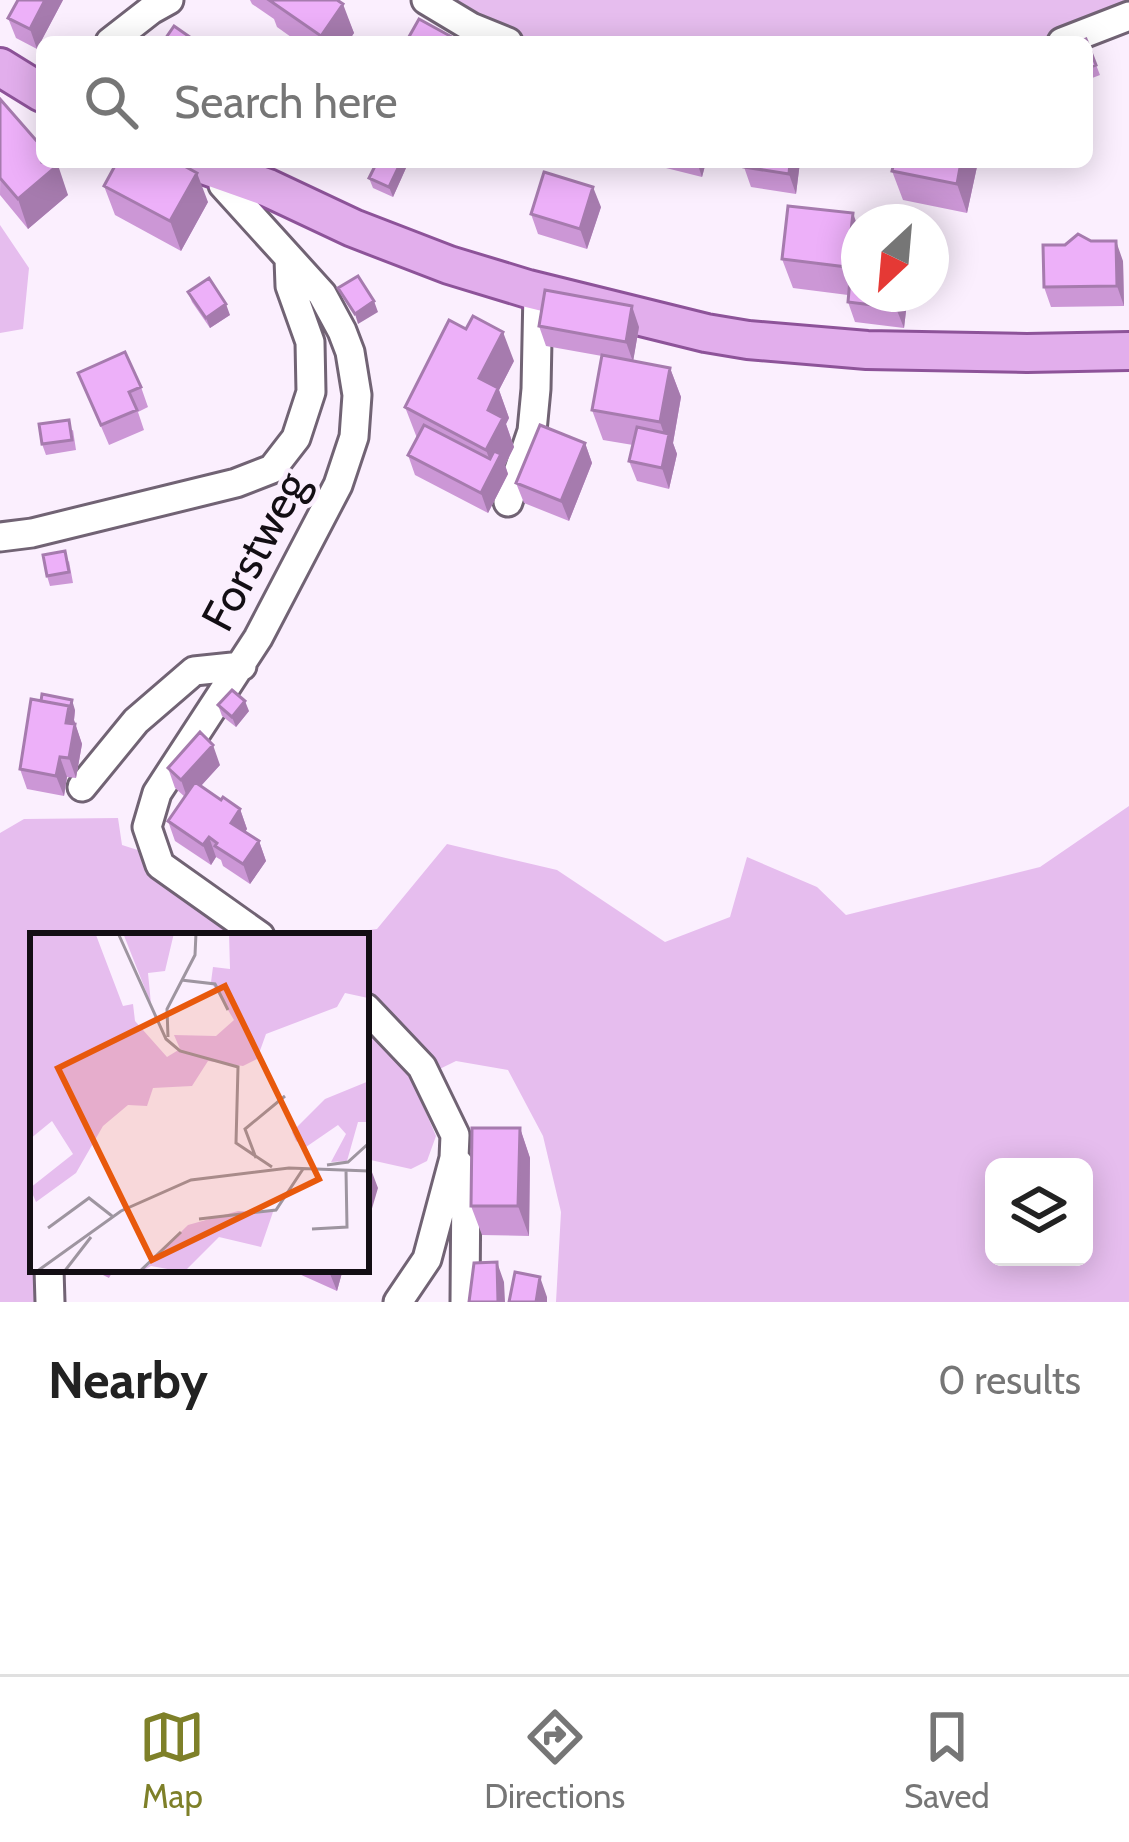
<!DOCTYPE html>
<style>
:root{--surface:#fff;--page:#f6f6f6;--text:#222;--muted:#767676;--line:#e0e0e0;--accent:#7e8029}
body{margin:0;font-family:Cabin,sans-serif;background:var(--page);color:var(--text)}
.controls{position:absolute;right:36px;bottom:36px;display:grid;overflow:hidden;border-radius:18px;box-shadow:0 6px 30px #0003}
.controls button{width:108px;height:108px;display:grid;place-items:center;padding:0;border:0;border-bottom:3px solid var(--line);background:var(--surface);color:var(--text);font:60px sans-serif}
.compass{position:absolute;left:841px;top:204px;width:108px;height:108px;border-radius:50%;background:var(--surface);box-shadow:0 6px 30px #0003;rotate:206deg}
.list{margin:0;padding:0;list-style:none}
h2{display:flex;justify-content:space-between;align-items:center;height:156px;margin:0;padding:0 48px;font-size:51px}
h2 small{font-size:39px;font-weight:400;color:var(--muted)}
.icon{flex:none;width:66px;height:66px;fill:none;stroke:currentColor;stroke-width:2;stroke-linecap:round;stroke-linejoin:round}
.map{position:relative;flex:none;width:1129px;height:1302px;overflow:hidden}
.search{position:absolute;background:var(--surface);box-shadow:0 6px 30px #0003;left:36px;right:36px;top:36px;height:132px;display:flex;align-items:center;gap:30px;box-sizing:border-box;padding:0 42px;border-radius:18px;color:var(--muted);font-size:45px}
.sheet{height:372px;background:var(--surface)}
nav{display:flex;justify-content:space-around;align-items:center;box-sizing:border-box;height:168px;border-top:3px solid var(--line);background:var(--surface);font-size:33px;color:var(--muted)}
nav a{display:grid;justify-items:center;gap:6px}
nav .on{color:var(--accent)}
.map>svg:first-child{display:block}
.green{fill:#e6bdee;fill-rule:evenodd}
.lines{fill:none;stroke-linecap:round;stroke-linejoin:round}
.minor-casing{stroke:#716374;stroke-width:33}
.major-casing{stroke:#8d5399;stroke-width:42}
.minor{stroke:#fff;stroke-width:27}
.major{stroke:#e2aeec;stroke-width:36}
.wall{fill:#cc97d6}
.shaded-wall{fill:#a67bae}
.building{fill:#edb0f9;stroke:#a67bae;stroke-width:3}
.labels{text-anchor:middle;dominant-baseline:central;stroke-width:9;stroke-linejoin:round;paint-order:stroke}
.street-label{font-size:45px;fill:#130e14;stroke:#fbeffe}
.inset-road{fill:none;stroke:#9e95a0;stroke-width:3}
.view{fill:#e8590c;fill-opacity:0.15;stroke:#e8590c;stroke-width:6}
.inset-edge{fill:none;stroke:#130e14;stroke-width:6}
</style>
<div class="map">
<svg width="1129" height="1302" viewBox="0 0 1129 1302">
<rect width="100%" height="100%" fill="#fbeffe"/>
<path class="green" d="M440 0H1129V8L1035 42H531L497 30Z
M0 225 29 268 23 329 0 333Z
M1129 806V1302H556L561 1212 543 1136 508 1070 456 1061 413 1082 436 1136 427 1161 411 1169 366 1159V936H320L377 929 447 844 557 870 665 942 730 917 747 857 817 887 846 915 1040 867ZM994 1167H1084V1257H994Z
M118 818 122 845 169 860 276 931 290 936H33V1269H41L42 1302H0V833L24 819Z"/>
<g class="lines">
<defs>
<path id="minor" d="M426 0 471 27 508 42
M110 42 151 10 169 0
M1062 42 1129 16
M223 172V185L322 294 342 331 350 352 357 395 354 437 338 485 258 638 157 793 147 827 160 865 260 936
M508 502 532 431 536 389 538 291
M0 537 32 533 236 483 272 469 296 438 311 392 310 342 290 286 289 259
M82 787 136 721 194 671 242 666
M366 1008 422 1067 455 1135 454 1158 427 1259 398 1302
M454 1158 466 1173 465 1302
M49 1269 50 1302"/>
<path id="major" d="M0 67 42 93
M195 162 268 188 353 228 449 265 528 289 706 333 748 340 867 350 1027 353 1129 351"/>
</defs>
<use href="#minor" class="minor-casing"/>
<use href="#major" class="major-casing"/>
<use href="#minor" class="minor"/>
<use href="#major" class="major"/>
</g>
<path class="wall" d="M63 0 37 49 16 38 8 18Z
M250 0H340L354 33 348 42H298L277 27 274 19 252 4Z
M1086 39 1100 75 1087 80V42Z
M1 99 68 195 28 229 0 195Z
M653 162H706L702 177 654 165Z
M800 162 796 194 751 187 744 167Z
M894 162H978L967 213 903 200 892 171Z
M406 168 393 197 373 188 369 178Z
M104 186 208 202 181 251 115 215Z
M601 207 587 249 538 234 531 214Z
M859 230V294H908L904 328 855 322 848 302V295L793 288 782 259Z
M1123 261 1124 306 1051 307 1044 287Z
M188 292 230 315 210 328 192 302Z
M539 326 639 327 633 361 670 368 681 397 673 443 677 454 669 489 637 481 629 461 633 445 603 440 592 410 602 356 546 346Z
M514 361 499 390 509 418 506 424 514 447 505 465 508 474 488 513 415 475 408 455 417 438 405 407Z
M78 373 141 387 148 407 138 412 144 430 109 445Z
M73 430 76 450 46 455 42 444Z
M585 443 592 463 569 521 524 503 516 483Z
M69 561 73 583 50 586 47 576Z
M218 705 249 711 236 727 222 716Z
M75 710 74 720 82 744 76 778 67 777 64 796 27 789 20 769Z
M220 765 201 786 221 800 240 809 247 829 245 832 259 841 266 861 250 884 223 866 221 860 216 857 211 865 175 841 168 821 185 797 175 788 168 768Z
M520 1128 530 1158 529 1236 482 1235 471 1206Z
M91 1269H114L109 1278Z
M288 1269H343L337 1291Z"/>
<path class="shaded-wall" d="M45 0H63L37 49 30 29Z
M332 0H340L336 7 343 4 354 33 348 42H323L321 36Z
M401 162H404L406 168 393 197 389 187Z
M697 162H706L702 177Z
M790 162H800L796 194 789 174Z
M961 162H978L967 213 957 184Z
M58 165 68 195 28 229 18 199Z
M197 173 208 202 181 251 170 221Z
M593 187 601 207 587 249 580 229Z
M853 213 859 230 858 296 847 267Z
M1116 241 1123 261 1124 306 1117 286Z
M898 294H908L904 328 896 308Z
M374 301 378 312 358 324 355 314Z
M226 304 230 315 210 328 206 318Z
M632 306 639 327 633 362 626 342Z
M503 332 514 361 499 390 509 418 506 424 514 447 505 465 508 474 488 513 481 493 493 469 486 450 479 378Z
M670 368 681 397 673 443 677 454 669 489 662 468 667 443 660 422Z
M585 443 592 463 569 521 561 501Z
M72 700 75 710 74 720 82 744 76 778 69 758 66 723Z
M245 701 249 711 236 727 232 717Z
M213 745 220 765 188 800 181 780Z
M60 757 67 777 64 796 56 776Z
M240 809 247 829 238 843 231 823Z
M209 837 216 857 211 865 203 845Z
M259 841 266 861 250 884 243 864Z
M520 1128 530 1158 529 1236 518 1206Z
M367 1159 378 1188 366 1229V1162Z
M497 1262 504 1282 505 1302H498Z
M328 1269H343L337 1291Z
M540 1277 547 1297V1302H536Z"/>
<path class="building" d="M18 0H45L30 29 8 18Z
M269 0H337L343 4 321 36Z
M419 19 461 42H406Z
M174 26 197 42H163Z
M1086 39 1096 65 1087 68V42H1079Z
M0 99 42 147V162H55L58 165 18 199 0 178Z
M117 162H177L197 173 170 221 104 186Z
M377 162H401L389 187 369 178Z
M745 162H790L789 174 744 167Z
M894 162H961L957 184 892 171Z
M544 172 593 187 580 229 531 214Z
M788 206 853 213 847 267 782 259Z
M1078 234 1091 241H1116L1117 286 1044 287 1043 245H1065Z
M851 268 859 269V294H898L896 308 848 302Z
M358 276 374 301 355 314 338 288Z
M209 278 226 304 206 318 188 292Z
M545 290 632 306 626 342 539 326Z
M473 316 503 332 479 378 498 388 488 410 503 418 486 450 405 407 449 320 466 329Z
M125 352 141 387 129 392 137 410 101 425 78 373Z
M602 355 670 368 660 422 592 410Z
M69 420 72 440 42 444 39 424Z
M424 425 490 459 494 451 501 454 481 493 408 455Z
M540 425 585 443 561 501 516 483Z
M637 427 669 434 662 468 629 461Z
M65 551 69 572 47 576 43 555Z
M232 690 245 701 232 717 218 705Z
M42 694 72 700 70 710 69 706 41 701Z
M31 699 69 706 66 723 75 724 69 758 60 757 56 776 20 769Z
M200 732 213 745 181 780 168 768Z
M195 782 221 800 223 797 240 809 231 823 259 841 243 864 215 846 217 843 209 837 203 845 168 821Z
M472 1128H520L518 1206H471Z
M497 1262 498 1302H469L474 1263Z
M515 1272 540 1277 536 1302H509Z"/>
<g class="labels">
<g class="street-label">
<text transform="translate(254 551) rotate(-62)">Forstweg</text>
</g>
</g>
<g transform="translate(30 933)">
<rect width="339" height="339" fill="#fbeffe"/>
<path d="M0 0 66 2 93 73 103 71 105 88 137 124 150 116 144 102 186 103 204 87 181 49 183 34 200 36 199 0H339L338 65 315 60 307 74 236 101 227 126 213 133 178 128 162 153 123 155 117 173 98 172 73 193 46 240 6 269 0 255 43 221 22 188 0 206ZM93 0H144L135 38 118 40 121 71ZM339 148V189H328L317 228 301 229 316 201 308 192 276 214 266 208 262 199 295 166ZM208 278 243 279 231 314 189 304 154 339 121 333 110 339 158 292Z" fill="#e6bdee"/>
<path class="inset-road" d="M88 0 136 106 150 118 208 134 206 210 242 234M151 47 185 51 198 77M138 104 137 76 165 22 166 0M226 225 215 196 255 163M297 232 318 229 339 210M169 286 246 277 273 236M18 295 59 265 82 283M282 296 317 294 316 237M6 339 91 278 161 247 259 235 339 238M34 339 61 304M109 339 151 299"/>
<path class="view" d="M195 53 289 246 122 327 28 135Z"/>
<rect width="339" height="339" class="inset-edge"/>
</g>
</svg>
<div class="controls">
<button><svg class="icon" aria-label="layers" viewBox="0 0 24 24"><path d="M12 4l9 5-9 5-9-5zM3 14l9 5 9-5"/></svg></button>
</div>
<svg class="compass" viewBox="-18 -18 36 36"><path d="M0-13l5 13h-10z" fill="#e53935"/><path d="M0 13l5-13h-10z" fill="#767676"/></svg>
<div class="search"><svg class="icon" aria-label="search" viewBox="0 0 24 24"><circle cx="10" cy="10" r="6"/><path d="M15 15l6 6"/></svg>Search here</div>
</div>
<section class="sheet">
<h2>Nearby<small>0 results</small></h2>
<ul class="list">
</ul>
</section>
<nav>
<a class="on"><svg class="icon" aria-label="map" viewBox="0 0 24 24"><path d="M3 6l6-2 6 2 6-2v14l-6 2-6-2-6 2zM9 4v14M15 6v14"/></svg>Map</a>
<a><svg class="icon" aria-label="directions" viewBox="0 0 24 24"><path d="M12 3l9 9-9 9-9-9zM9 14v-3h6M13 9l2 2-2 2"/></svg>Directions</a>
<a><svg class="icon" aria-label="saved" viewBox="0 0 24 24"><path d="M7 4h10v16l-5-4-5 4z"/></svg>Saved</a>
</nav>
